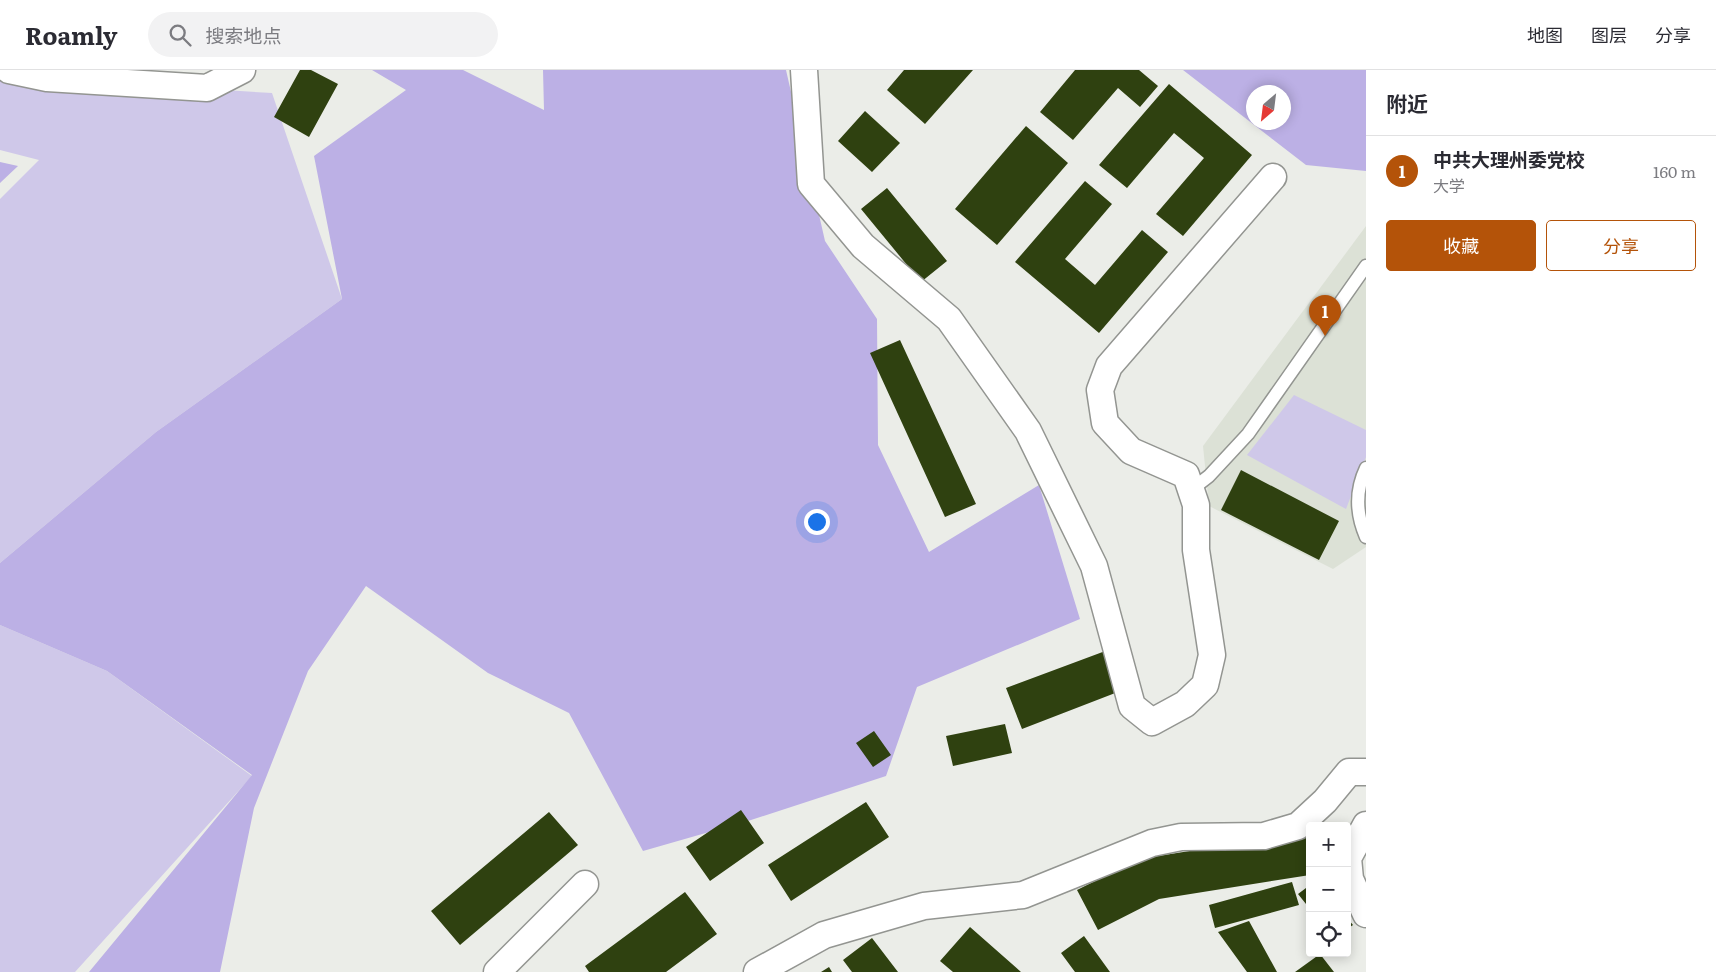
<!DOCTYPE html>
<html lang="zh">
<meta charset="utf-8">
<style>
:root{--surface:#fff;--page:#f2f2f3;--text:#2b2b33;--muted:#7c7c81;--line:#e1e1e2;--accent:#b45309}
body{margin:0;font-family:Literata,"Noto Sans SC",serif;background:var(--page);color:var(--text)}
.controls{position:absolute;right:15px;bottom:15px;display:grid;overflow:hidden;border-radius:5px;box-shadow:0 2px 12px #0003}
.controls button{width:45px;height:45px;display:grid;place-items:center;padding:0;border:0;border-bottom:1px solid var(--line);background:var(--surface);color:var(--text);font:25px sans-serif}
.compass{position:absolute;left:1246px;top:15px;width:45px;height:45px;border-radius:50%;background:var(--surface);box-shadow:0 2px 12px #0003;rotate:208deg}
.you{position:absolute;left:816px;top:451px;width:18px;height:18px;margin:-12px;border:4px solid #fff;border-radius:50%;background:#1a73e8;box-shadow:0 0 0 8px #1a73e833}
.badge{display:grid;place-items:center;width:32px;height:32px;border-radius:50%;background:var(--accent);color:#fff;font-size:16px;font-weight:700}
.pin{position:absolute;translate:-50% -41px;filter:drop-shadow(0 1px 2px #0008)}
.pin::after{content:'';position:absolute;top:26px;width:18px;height:15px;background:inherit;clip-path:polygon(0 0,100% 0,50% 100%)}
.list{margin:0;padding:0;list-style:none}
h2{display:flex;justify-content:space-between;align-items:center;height:65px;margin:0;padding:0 20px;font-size:21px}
h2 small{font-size:16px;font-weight:400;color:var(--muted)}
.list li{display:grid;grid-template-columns:32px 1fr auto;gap:15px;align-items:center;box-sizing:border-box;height:70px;padding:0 20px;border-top:1px solid var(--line)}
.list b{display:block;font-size:19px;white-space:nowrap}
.list p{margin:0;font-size:16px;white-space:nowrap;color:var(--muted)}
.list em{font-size:16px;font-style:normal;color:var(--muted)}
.actions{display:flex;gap:10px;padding:15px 20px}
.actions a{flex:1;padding:11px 0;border:1px solid var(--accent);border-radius:5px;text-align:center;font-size:18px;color:var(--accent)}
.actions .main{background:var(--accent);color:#fff}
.icon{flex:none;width:28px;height:28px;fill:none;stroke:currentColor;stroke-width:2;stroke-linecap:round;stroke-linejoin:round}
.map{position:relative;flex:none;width:1366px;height:902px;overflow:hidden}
header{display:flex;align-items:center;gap:30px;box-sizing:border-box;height:70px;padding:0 25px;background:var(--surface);border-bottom:1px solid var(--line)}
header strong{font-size:24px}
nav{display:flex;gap:28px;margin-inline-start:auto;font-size:18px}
.search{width:350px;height:45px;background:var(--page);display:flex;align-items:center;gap:12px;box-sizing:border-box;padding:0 18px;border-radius:28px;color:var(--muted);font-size:19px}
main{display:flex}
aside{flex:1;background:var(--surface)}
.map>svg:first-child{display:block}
.built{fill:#dce1d6}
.green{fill:#cfc8e9}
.forest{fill:#bcb0e5;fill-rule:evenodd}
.building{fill:#2f4110}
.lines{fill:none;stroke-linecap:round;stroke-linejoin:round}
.service-casing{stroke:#939591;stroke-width:15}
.minor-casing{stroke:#939591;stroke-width:29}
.service{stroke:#fff;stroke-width:12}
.minor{stroke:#fff;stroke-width:26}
</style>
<header>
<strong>Roamly</strong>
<div class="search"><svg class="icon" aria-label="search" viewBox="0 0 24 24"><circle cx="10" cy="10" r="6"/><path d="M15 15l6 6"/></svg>搜索地点</div>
<nav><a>地图</a><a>图层</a><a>分享</a></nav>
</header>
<main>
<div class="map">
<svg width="1366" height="902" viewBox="0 0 1366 902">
<rect width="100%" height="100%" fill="#ebede8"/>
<path class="built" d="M1366 156V477L1333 499 1209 436 1203 376Z"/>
<path class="green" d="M0 6 272 23 342 229 156 362 0 493V129L39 90 0 80Z
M1294 325 1366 360V387L1346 439 1247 385Z
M0 555 107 601 252 706 75 902H0Z"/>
<path class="forest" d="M372 0H463L544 40 543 0H786L825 171 877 249 878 375 929 482 1039 415 1080 549 917 617 886 706 751 750 643 781 569 643 488 603 366 516 308 601 254 738 220 902H89L252 705 107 601 0 555V493L156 362 342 229 314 86 406 20Z
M1183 0H1366V101L1306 95ZM1254 22H1284V52H1254Z
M0 92 18 96 0 113Z"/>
<path class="building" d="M300 0H311L338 14 309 67 274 47Z
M904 0H973L925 54 887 20Z
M1075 0H1139L1158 16 1140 37 1118 18 1073 70 1040 42Z
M1169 14 1252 85 1183 166 1156 144 1204 88 1174 63 1127 118 1099 95Z
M865 41 900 73 872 102 838 71Z
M1026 56 1068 93 997 175 955 139Z
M1085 111 1112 134 1065 189 1095 215 1142 160 1168 182 1099 263 1015 192Z
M887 118 947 191 921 212 861 139Z
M900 270 976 434 945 447 870 283Z
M1241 400 1339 451 1319 490 1221 440Z
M1108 580 1123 620 1022 659 1006 618Z
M1005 654 1012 683 953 696 946 666Z
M874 661 891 685 873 697 856 673Z
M866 732 889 767 791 831 768 795Z
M741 740 764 773 710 811 686 777Z
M549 742 578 775 460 875 431 841Z
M1310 762V805L1159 829 1098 860 1077 820 1139 789Z
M1292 812 1299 835 1215 858 1209 835Z
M1310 815V839L1298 824Z
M685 822 717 864 666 902H589L585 896Z
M1347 848 1353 855 1347 859Z
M1249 851 1277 902H1247L1218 862Z
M970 857 1021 902H953L940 891Z
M1084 866 1110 902H1075L1061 883Z
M872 868 898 902H852L843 890Z
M1320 884 1334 902H1295Z
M829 897 832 902H821Z"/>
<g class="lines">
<defs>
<path id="service" d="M1366 398C1355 421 1356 444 1366 467
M1191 420 1209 406 1248 364 1366 196"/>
<path id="minor" d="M9 0 47 8 207 18 242 0
M804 0 811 114 863 176 949 249 1028 361 1094 496 1132 636 1152 652 1185 634 1205 615 1212 585 1196 480V435L1186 405 1131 381 1105 353 1100 320 1109 296 1273 107
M1366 755 1348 788 1350 809 1366 844
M497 902 585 814
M757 902 824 865 924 836 1023 825 1152 773 1181 767 1264 766 1298 756 1325 731 1349 702H1366"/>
</defs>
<use href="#service" class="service-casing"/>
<use href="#minor" class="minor-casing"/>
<use href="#service" class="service"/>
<use href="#minor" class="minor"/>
</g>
</svg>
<div class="controls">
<button>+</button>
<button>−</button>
<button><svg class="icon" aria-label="locate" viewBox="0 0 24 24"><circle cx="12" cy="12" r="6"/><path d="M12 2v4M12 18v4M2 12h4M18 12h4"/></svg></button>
</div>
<svg class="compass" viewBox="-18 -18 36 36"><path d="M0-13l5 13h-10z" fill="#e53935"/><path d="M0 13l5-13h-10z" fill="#7c7c81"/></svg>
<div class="you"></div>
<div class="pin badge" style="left:1325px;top:266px">1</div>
</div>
<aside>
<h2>附近<small></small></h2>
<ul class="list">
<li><span class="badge">1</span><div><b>中共大理州委党校</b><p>大学</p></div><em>160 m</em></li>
</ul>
<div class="actions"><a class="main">收藏</a><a>分享</a></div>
</aside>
</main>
